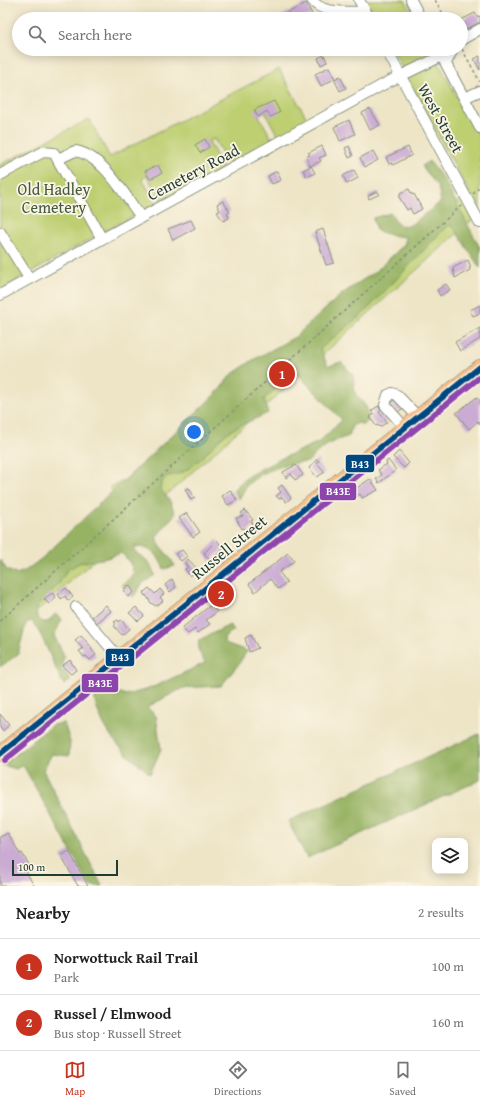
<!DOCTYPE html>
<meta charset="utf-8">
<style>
:root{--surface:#fff;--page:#f2f2f2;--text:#222;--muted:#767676;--line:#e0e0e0;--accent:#c8321e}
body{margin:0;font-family:"Gentium Book Plus",serif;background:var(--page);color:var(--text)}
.controls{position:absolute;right:12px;bottom:12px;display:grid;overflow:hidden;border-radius:8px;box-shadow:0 2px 10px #0003}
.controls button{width:36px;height:36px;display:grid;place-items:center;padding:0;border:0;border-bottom:1px solid var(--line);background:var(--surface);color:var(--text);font:20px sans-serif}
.scale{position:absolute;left:12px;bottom:10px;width:106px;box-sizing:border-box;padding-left:4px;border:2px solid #1f3d34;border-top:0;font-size:11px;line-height:14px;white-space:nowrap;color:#1f3d34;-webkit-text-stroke:3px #fcf5e5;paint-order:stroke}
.you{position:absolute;left:194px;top:432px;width:14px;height:14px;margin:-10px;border:3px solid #fff;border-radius:50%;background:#1a73e8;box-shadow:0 0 0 6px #1a73e833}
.badge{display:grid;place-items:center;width:26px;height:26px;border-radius:50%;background:var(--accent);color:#fff;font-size:13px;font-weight:700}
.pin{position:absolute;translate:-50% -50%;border:2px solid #fff;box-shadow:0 1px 4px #0006}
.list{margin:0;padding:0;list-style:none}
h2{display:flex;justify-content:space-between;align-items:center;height:52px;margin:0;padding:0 16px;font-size:17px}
h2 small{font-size:13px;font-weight:400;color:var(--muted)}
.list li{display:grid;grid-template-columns:26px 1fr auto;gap:12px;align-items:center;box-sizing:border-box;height:56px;padding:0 16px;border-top:1px solid var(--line)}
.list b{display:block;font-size:15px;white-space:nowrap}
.list p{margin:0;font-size:13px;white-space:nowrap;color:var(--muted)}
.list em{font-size:13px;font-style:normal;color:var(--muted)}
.icon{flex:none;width:22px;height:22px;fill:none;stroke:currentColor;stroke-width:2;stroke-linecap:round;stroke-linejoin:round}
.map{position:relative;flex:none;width:480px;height:886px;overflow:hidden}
.search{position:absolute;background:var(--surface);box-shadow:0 2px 10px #0003;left:12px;right:12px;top:12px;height:44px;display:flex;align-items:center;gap:10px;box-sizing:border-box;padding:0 14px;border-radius:22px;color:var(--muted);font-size:15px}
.sheet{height:164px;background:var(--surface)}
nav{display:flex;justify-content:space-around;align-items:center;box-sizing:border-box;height:56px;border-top:1px solid var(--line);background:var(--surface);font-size:11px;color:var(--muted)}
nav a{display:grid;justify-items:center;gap:2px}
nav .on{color:var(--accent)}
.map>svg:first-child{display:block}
.green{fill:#becf72;stroke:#6e8653}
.forest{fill:#96b264;stroke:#5a784c}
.building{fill:#cbabd4}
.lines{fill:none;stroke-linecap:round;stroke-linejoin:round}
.minor-casing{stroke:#86917e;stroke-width:12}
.highway-casing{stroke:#86917e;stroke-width:16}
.path{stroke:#86917e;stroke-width:1.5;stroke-dasharray:3 3;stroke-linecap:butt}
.minor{stroke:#fff;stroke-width:10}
.highway{stroke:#f7be87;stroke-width:15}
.bus-1-casing{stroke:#fcf5e5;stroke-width:9}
.bus-2-casing{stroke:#fcf5e5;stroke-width:9}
.bus-1{stroke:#00467f;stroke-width:6}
.bus-2{stroke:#8e44ad;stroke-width:6}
.labels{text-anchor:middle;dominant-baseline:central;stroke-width:3.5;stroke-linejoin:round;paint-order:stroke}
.street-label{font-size:16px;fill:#1f3d34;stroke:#fcf5e5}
.park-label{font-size:16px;fill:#3f5a40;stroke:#fcf5e5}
.line-badge{stroke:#fcf5e5;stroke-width:1.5}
.badge-label{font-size:11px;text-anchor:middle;font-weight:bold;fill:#fff}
</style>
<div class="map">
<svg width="480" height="886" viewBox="0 0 480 886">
<rect width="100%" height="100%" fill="#fcf5e5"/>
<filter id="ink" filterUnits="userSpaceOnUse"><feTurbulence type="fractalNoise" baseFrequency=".025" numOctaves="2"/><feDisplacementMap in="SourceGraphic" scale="8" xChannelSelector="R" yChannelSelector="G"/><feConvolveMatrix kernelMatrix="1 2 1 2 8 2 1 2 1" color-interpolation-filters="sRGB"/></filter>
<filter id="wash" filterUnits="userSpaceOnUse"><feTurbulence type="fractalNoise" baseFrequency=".012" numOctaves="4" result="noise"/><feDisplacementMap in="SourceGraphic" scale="16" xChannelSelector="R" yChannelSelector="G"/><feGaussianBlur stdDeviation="0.9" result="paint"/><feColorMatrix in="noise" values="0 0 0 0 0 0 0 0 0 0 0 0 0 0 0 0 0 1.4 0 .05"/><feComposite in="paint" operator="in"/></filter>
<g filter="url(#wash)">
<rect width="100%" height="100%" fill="#eee5c7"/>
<path class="green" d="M366 0H405L415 19H376Z
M392 49H431L480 138V213L0 645V603L119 502 110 487 171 457 355 291 432 218 449 209 469 192Z
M279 69 309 122 279 138 265 112 259 116 273 141 229 165 214 139 209 141 223 169 162 202 147 176 142 179 157 204 105 231 0 290V165L89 119 110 157Z"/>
<path class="forest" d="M429 161 444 180 480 248V268L452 225 445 228 365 312 320 349 328 366 341 362 353 375 355 393 367 408 368 420 364 425 358 423 352 426 349 436C331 442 320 447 308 462 288 462 261 471 247 485 244 489 242 495 239 499L233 490 248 476 278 460 319 442 342 420 296 372 264 399 268 413C254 420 237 425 226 434 207 449 193 475 167 476L162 482 160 489 170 501 175 514 156 537C159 548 169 554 175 566L164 569C155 550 154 550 134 546L135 552 149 562 155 575 143 583 133 597 122 585 134 574 130 562 121 553 107 558 79 563 67 570 58 585 36 607 37 617 42 622H48L55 614 62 619 54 636 65 657 62 661V669L71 680 64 685C52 664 46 640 32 621L26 623 18 654 0 667V560L7 570 16 574 25 571 41 559 204 405 221 388 231 375 253 360 295 337 342 294 379 269 404 246 406 237 390 235 376 230 373 218 391 213 398 225 409 226 441 202 438 187 422 166Z
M230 625 234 630 224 637 225 643 247 651 238 665 221 686 183 688 147 707 156 716 161 749 150 774C141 765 130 759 122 749 109 736 96 714 94 695L112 690 126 695 149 689 205 663 198 649 199 640Z
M64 723 70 742 69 756 52 754 43 770 102 886H90L23 765 16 769 3 765 52 725Z
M479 734 480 780 307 858 288 821Z"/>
<g id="blocks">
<path class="building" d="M306 3 312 14 302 19H276Z
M475 13 477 17 480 16V22L461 32V20Z
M324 55 327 62 321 65 318 58Z
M480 56V70L474 59Z
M329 67 335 79 340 76 346 88 340 91 334 79 321 86 315 74Z
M274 101 280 112 271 117 267 111 258 117 254 110Z
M370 109 380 125 370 130 362 113Z
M349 120 355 134 340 141 334 127Z
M205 139 209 147 200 153 195 145Z
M322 146 326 155 319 158 321 161 310 166 306 157 310 155 308 153Z
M349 146 353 156 349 158 345 148Z
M408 147 412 155 393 165 392 163 389 164 386 157Z
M373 151 378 160 365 167 360 158Z
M158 165 162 173 150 179 145 171Z
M311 166 315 173 307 177 303 170Z
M354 170 358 178 347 184 343 176Z
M277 171 281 180 272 184 268 176Z
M409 189 412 195 414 194 422 209 413 214 410 208 407 210 399 197 401 195 400 193Z
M375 192H378L380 194 369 199 368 196Z
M223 201 230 212 227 213 229 218 223 221 217 212 220 211 217 204Z
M191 220 195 228 173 240 168 229Z
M323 229 334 263 326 265 315 232Z
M468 260 471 267 469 268 470 270 455 278 453 268Z
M446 284 450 290 440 296 437 290Z
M480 305V313L473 316 470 310Z
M480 328V339L460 351 455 342Z
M477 397 480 401V424L478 421 469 429 456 413Z
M395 399 397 402 399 401 404 407 398 412 390 403Z
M378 406 381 410 379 412 387 422 380 427 378 425 376 426 370 417 374 414 371 411Z
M399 451 409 463 404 468 393 457Z
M317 459 319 461 317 463 325 472 317 477 309 468Z
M388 460 396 470 379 483 376 479 382 475 378 470 387 464 386 462Z
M296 465 303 475 295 480 291 474 286 478 283 472Z
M370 479 378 490 362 498 360 494 356 497 353 492 355 489Z
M282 485 291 498 286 502 282 497 279 499 276 496 281 492 278 488Z
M189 488 195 498 191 500 185 489Z
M230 490 237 500 228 505 222 496Z
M245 510 253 520 251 521 254 526 247 532 244 528 242 529 236 518 243 516 241 513Z
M187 513 200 532 193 537 179 518Z
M217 540 223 549 210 561 204 553Z
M182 550 187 556 181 561 175 554Z
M288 553 294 561 279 572 287 582 278 589 270 579 255 592 249 584Z
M188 559 198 570 190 576 185 569 188 567 185 564Z
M172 579 176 587 170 592 165 585Z
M129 585 134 592 128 597 123 590Z
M66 588 73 597 68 601 65 596 61 599 58 594Z
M149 588 155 594 160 589 164 594 160 597 163 601 156 606 151 603 146 595 145 596 143 593Z
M52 593 56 598 49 604 44 599Z
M106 605 111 611 97 623 92 617Z
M211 605 217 612 206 620 210 624 198 633 195 629 188 634 182 628Z
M136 607 144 616 138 621 129 613Z
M118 620 119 622 121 620 129 629 122 635 114 626 116 624 114 622Z
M81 635 92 648 91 649 96 655 90 660 86 656 84 657 79 651 83 649 75 640Z
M251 635 258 648 249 652 245 638Z
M70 660 76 670 71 674 62 666Z
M0 714 9 725 3 731 0 728Z
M8 833 20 854 22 853 31 868 26 871 34 886H0V837Z
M69 851 88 886H78L61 856Z"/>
</g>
</g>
<g filter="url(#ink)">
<use href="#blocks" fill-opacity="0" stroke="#86917e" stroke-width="1"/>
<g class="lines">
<defs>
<path id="minor" d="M312 0C322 15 350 11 366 12
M359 0 370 19
M411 0 421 19
M461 40 480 29
M386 49 480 223
M438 49 480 128
M446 63 453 49
M464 98 480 91
M58 159 75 151C103 155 125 196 141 217
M0 175 43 152 54 153 102 239
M0 232 29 278
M0 295 388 82 442 56
M406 429 385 405 388 395 392 393 397 395 419 418
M76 607 119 658"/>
<path id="highway" d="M0 754 480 367"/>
</defs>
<use href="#minor" class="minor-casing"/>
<use href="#highway" class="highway-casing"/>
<path class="path" d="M435 0 446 19
M462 49 480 82
M473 194 480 187
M0 621 462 205"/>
<use href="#minor" class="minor"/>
<use href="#highway" class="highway"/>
<defs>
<path id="bus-1" d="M0 754 480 367"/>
<path id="bus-2" d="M5 760 480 377"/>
</defs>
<use href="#bus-1" class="bus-1-casing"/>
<use href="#bus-2" class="bus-2-casing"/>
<use href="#bus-1" class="bus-1"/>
<use href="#bus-2" class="bus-2"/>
</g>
</g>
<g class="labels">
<g class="street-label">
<text transform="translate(441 118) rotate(61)">West Street</text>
<text transform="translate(193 172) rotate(-28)">Cemetery Road</text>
<text transform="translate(229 547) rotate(-39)">Russell Street</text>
</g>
<g class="park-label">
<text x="54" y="189">Old Hadley<tspan x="54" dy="18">Cemetery</tspan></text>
</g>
</g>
<g class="line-badge">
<rect x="345" y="454" width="30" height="19" rx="4" fill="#00467f"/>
<rect x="319" y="482" width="38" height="19" rx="4" fill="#8e44ad"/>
<rect x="105" y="648" width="30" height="19" rx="4" fill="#00467f"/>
<rect x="81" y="673" width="38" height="20" rx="4" fill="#8e44ad"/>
</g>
<g class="badge-label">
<text x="360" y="468">B43</text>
<text x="338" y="495">B43E</text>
<text x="120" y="661">B43</text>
<text x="100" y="687">B43E</text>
</g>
</svg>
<div class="controls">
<button><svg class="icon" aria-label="layers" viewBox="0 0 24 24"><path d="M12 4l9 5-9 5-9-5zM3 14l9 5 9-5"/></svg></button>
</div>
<div class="scale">100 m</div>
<div class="you"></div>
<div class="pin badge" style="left:282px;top:374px">1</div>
<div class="pin badge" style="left:221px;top:594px">2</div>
<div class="search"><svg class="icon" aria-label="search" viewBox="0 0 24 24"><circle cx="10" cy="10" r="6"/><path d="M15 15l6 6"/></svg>Search here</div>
</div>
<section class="sheet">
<h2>Nearby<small>2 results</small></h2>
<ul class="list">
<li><span class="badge">1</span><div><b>Norwottuck Rail Trail</b><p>Park</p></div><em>100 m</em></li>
<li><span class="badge">2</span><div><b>Russel / Elmwood</b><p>Bus stop · Russell Street</p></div><em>160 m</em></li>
</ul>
</section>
<nav>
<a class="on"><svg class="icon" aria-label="map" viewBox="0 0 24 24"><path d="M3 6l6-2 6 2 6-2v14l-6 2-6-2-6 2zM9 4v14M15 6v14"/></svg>Map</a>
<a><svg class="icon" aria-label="directions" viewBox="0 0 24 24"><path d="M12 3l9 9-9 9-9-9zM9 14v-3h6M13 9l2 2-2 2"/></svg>Directions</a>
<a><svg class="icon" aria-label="saved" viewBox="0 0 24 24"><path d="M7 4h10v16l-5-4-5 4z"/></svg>Saved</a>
</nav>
